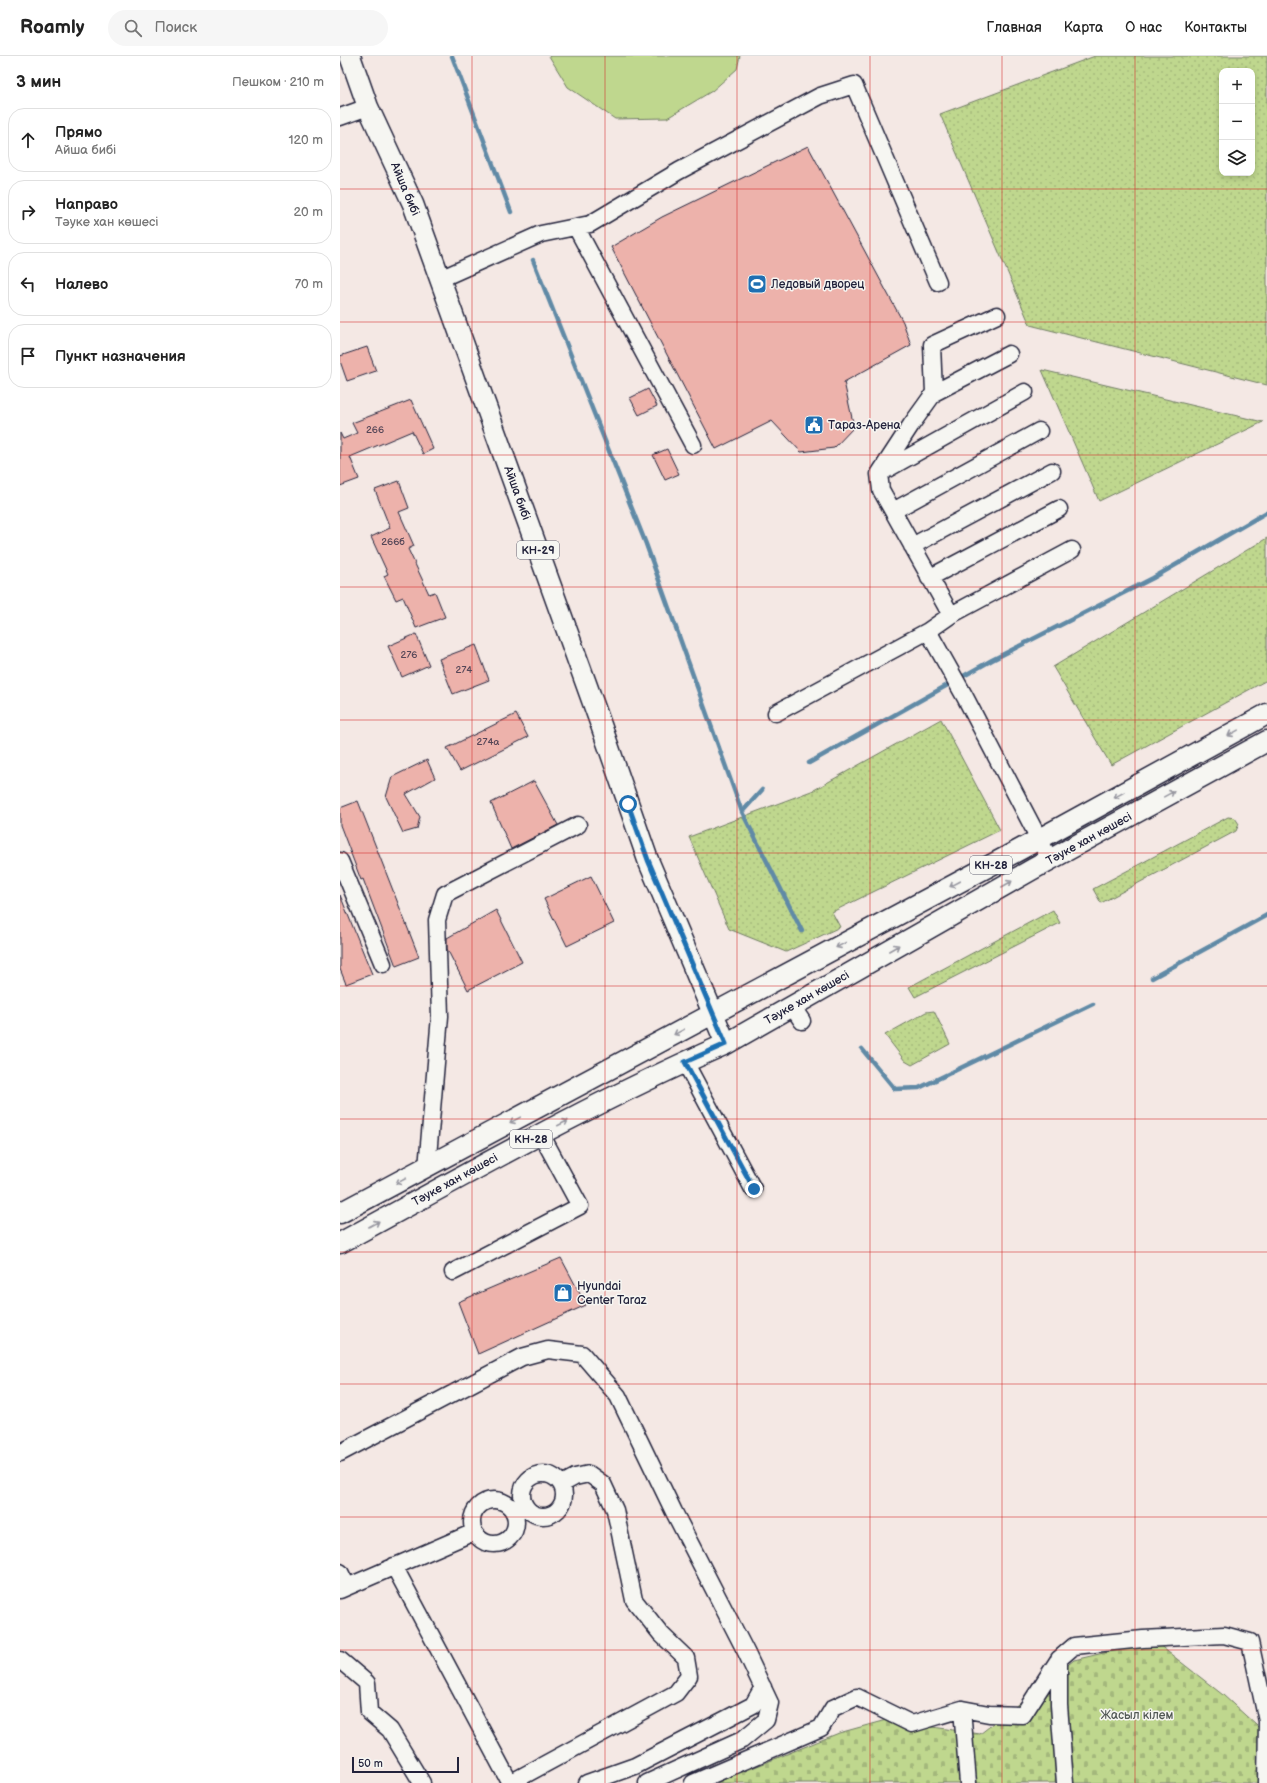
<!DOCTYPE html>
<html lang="ru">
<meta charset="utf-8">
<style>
:root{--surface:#fff;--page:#f6f6f6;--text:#222;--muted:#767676;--line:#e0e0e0}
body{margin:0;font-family:"Balsamiq Sans",sans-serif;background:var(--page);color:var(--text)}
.controls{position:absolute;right:12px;top:12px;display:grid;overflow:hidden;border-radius:8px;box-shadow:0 2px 6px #0003}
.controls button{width:36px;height:36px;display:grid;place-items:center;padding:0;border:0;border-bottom:1px solid var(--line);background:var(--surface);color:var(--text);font:20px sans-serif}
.scale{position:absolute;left:12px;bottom:10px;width:107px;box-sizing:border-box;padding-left:4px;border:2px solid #22223b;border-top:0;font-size:11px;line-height:14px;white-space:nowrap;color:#22223b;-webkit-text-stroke:3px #f6f6f2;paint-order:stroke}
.stop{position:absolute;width:12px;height:12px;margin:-9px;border:3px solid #1f6fb2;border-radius:50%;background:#fff}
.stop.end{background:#1f6fb2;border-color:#fff;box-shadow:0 1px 4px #0008}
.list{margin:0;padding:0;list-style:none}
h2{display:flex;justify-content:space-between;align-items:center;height:52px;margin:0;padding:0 16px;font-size:17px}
h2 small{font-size:13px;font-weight:400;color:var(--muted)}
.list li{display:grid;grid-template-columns:26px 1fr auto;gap:12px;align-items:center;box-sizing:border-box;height:64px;margin:0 8px 8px;padding:0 8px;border:1px solid var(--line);border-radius:16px}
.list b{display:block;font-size:15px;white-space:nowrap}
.list p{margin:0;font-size:13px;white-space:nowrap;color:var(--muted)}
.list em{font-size:13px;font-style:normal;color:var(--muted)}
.icon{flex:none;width:22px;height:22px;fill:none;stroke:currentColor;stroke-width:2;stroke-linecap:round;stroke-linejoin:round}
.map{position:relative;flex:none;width:927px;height:1727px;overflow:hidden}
header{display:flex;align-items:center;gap:24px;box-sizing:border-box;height:56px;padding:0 20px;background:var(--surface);border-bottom:1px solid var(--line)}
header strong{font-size:19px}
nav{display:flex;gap:22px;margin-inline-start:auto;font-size:14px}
.search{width:280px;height:36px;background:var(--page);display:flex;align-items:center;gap:10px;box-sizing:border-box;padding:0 14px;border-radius:22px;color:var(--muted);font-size:15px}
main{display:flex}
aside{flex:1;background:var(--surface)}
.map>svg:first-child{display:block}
.grass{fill:url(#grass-dots);stroke:#707c64;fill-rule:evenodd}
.cemetery{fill:url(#cemetery-stones);stroke:#707c64}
.pitch{fill:#bfd78e;stroke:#707c64}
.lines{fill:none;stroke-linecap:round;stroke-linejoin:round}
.stream{stroke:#618aa6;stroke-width:4.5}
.building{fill:#edb2ab;stroke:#22223b}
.minor-casing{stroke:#22223b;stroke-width:19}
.major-casing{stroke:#22223b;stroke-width:23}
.minor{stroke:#f6f6f2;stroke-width:16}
.major{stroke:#f6f6f2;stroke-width:20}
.oneway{stroke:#9797a0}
.route{stroke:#1f6fb2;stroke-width:5}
.grid{fill:none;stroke:#d62828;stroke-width:1;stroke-opacity:0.55}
.labels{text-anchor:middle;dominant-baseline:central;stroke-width:3;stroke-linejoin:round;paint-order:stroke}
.number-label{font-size:10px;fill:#554657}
.shield{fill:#f6f6f2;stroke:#626272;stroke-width:1}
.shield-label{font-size:11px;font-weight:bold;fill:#22223b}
.street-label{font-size:12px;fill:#22223b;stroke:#f6f6f2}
.poi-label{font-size:12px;fill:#22223b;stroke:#f6f6f2;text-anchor:start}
.park-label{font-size:12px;fill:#515854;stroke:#f6f6f2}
</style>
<header>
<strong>Roamly</strong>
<div class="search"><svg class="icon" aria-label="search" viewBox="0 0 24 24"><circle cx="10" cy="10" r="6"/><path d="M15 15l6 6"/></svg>Поиск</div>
<nav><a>Главная</a><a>Карта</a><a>О нас</a><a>Контакты</a></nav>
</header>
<main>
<aside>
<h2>3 мин<small>Пешком · 210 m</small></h2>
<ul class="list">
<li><svg class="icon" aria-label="ahead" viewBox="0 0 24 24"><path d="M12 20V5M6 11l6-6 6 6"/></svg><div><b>Прямо</b><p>Айша бибі</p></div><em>120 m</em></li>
<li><svg class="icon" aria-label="right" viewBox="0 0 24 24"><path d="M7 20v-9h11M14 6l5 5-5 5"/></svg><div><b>Направо</b><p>Тәуке хан көшесі</p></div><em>20 m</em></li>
<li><svg class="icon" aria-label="left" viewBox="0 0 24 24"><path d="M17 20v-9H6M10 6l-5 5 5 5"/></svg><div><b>Налево</b></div><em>70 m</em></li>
<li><svg class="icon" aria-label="arrive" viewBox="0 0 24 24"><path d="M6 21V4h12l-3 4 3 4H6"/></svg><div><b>Пункт назначения</b></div></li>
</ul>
</aside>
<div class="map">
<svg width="927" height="1727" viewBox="0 0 927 1727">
<defs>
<pattern id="grass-dots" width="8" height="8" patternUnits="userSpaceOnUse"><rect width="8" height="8" fill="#bfd78e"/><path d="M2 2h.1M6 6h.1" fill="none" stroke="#a4b87b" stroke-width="1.8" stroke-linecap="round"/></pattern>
<pattern id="cemetery-stones" width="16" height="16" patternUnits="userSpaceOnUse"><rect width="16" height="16" fill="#bfd78e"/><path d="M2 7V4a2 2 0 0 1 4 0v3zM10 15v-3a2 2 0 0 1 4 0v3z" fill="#a4b87b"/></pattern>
</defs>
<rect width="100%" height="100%" fill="#f4e8e4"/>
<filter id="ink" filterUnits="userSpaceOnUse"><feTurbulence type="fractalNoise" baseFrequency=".025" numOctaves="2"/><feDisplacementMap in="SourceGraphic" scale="8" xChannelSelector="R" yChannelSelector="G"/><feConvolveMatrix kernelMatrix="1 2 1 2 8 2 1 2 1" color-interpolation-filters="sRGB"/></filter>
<g filter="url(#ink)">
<path class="grass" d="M755 0H927V329L690 269 600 58ZM882 15H912V117H882Z
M702 314 923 366 759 445Z
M927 482V624L771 709 713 611Z
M601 663 660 774 492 856 500 871 446 896 389 873 349 781 474 734Z
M888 761 895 762 899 768 896 775 761 847 753 833Z
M713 854 720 867 575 941 569 931Z
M594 955 610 988 572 1009 565 1005 545 979 586 956Z"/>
<path class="cemetery" d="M814 1585 883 1639 927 1679V1727H375L499 1677 546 1664 640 1678 734 1604Z"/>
<path class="pitch" d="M209 0H400L397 13 372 35 327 62 275 63 228 31Z"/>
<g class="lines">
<path class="stream" d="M112 0 171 156
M193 204 306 488 402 756
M469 707 652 604 813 522 927 456
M422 734 402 756 462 875
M812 922 927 859
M522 993 555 1033 579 1032 753 948"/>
</g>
<path class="building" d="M468 90 563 266 571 289 504 326 514 371 494 392 461 396 432 365 376 393 271 191 322 161Z
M27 291 36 315 7 325 0 305V300Z
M308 333 317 350 299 359 290 342Z
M71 344 93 393 83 398 72 375 10 401 19 423 0 430V377L3 383 17 377 12 367Z
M327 393 339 418 325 424 313 399Z
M59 425 69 452 59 456 74 490 68 493 89 538 95 536 105 561 76 572 63 541 56 544 44 520 48 518 31 481 50 472 35 434Z
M76 578 89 609 62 621 48 590Z
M136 589 149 624 113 638 99 603Z
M176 658 188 681 120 715 107 692Z
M87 704 95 722 66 738 80 761 77 773 63 777 46 741 52 721Z
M194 725 218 769 171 793 151 747Z
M18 745 79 901 56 910 23 823 21 824 0 769V752Z
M251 820 274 867 227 890 204 843Z
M0 839 32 918 6 928 0 913Z
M156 854 182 906 128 934 107 893V882Z
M221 1202 246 1249 138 1298 118 1246Z"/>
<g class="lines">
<defs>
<path id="minor" d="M0 61 28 51
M236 171 353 389
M100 223 201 178 250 168 339 115 480 40 514 29 598 226
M594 337 669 298
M542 416 685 336
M553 455 699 375
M572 490 712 415
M589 522 719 453
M611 559 541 434 539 418 571 369 594 337 592 289 657 259
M588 575 625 641 710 804
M436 657 588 575 611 559 732 494
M0 805 43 908
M452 950 462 965
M345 1006 413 1133
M87 1112 100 960 97 864 105 838 238 769
M113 1216 240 1150 201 1078
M0 1397 182 1301 208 1294 242 1298 278 1340 334 1456 406 1596 430 1647 426 1664 402 1684 307 1727
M182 1439a21 21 0 1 1 42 0a21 21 0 1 1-42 0Z
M132 1466a22 22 0 1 1 44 0a22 22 0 1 1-44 0Z
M54 1510 170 1727
M0 1516 7 1530
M0 1534 134 1476
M719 1603V1649L725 1727
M0 1604 27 1627 29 1656 50 1674 82 1727
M622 1653 649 1658 683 1659 719 1603 734 1590 803 1583 884 1579 910 1586 927 1665 926 1727
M170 1727 336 1637 349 1620 346 1602 321 1578 294 1544 275 1454 263 1428 249 1418 235 1421 222 1428
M247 1727 295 1710 413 1649 423 1631
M353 1727 481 1672 493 1652 517 1641 572 1668 622 1653 628 1727"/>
<path id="major" d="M10 0 28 51 73 148 261 669 308 804 386 988
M0 1157 681 793 927 658
M0 1187C127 1118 253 1046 386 988L693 813 927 685"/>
</defs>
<use href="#minor" class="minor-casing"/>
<use href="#major" class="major-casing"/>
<use href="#minor" class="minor"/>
<use href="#major" class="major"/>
</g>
<defs><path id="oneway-shaft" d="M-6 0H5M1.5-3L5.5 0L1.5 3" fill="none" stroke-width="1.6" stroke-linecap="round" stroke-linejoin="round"/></defs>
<g class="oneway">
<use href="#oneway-shaft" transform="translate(893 677) rotate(151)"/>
<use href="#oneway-shaft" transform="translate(829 738) rotate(-29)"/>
<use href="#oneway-shaft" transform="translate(779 739) rotate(151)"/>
<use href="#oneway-shaft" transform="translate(615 828) rotate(152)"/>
<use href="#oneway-shaft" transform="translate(667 828) rotate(-30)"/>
<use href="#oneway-shaft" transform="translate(501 889) rotate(152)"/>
<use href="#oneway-shaft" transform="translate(554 892) rotate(-30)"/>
<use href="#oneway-shaft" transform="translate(339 976) rotate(152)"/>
<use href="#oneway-shaft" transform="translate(175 1064) rotate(152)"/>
<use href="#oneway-shaft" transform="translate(223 1067) rotate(-27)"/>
<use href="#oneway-shaft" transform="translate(61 1125) rotate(152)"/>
<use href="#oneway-shaft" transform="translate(34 1168) rotate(-29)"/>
</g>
</g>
<g class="lines" filter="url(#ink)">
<path class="route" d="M288 748 308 804 386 988 345 1006 414 1133"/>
</g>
<path class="grid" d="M132 0V1727M265 0V1727M397 0V1727M530 0V1727M662 0V1727M795 0V1727M0 133H927M0 266H927M0 399H927M0 531H927M0 664H927M0 797H927M0 930H927M0 1063H927M0 1196H927M0 1328H927M0 1461H927M0 1594H927"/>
<defs>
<symbol id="stadium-square" viewBox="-11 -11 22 22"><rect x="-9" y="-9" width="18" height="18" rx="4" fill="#1f6fb2" stroke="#f6f6f2"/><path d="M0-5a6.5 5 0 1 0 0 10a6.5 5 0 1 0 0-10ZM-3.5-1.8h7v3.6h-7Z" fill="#fff"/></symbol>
<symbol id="civic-square" viewBox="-11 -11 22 22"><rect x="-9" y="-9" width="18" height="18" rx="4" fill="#1f6fb2" stroke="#f6f6f2"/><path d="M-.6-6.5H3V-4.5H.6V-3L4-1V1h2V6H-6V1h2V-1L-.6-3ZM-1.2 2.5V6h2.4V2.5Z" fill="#fff"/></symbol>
<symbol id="shop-square" viewBox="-11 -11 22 22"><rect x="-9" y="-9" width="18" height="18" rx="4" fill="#1f6fb2" stroke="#f6f6f2"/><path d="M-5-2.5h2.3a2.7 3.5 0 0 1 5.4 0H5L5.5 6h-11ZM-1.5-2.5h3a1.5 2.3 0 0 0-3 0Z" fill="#fff"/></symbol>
</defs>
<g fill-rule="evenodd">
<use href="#stadium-square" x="406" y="217" width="22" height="22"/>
<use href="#civic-square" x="463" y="358" width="22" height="22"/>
<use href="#shop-square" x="212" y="1226" width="22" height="22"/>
</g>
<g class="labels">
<g class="number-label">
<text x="35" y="374">266</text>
<text x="53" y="486">266б</text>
<text x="69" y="599">276</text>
<text x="124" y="614">274</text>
<text x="148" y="686">274а</text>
</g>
<g class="shield">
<rect x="177" y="485" width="42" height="18" rx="3"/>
<rect x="630" y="800" width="42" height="18" rx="3"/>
<rect x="170" y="1074" width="42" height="18" rx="3"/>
</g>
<g class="shield-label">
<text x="198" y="494">КН-29</text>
<text x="651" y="809">КН-28</text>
<text x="191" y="1083">КН-28</text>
</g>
<g class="street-label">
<text transform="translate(65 133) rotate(67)">Айша бибі</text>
<text transform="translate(177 437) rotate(70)">Айша бибі</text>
<text transform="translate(749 783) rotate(-29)">Тәуке хан көшесі</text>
<text transform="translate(467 942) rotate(-30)">Тәуке хан көшесі</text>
<text transform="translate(115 1124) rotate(-29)">Тәуке хан көшесі</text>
</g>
<g class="poi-label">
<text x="431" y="228">Ледовый дворец</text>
<text x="488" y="369">Тараз-Арена</text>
<text x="237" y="1230">Hyundai<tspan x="237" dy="14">Center Taraz</tspan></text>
</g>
<g class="park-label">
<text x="797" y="1659">Жасыл кілем</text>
</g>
</g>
</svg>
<div class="controls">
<button>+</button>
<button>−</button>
<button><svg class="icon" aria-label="layers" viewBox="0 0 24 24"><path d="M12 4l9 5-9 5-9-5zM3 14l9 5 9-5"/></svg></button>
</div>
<div class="scale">50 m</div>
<div class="stop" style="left:288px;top:748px"></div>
<div class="stop end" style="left:414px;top:1133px"></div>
</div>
</main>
